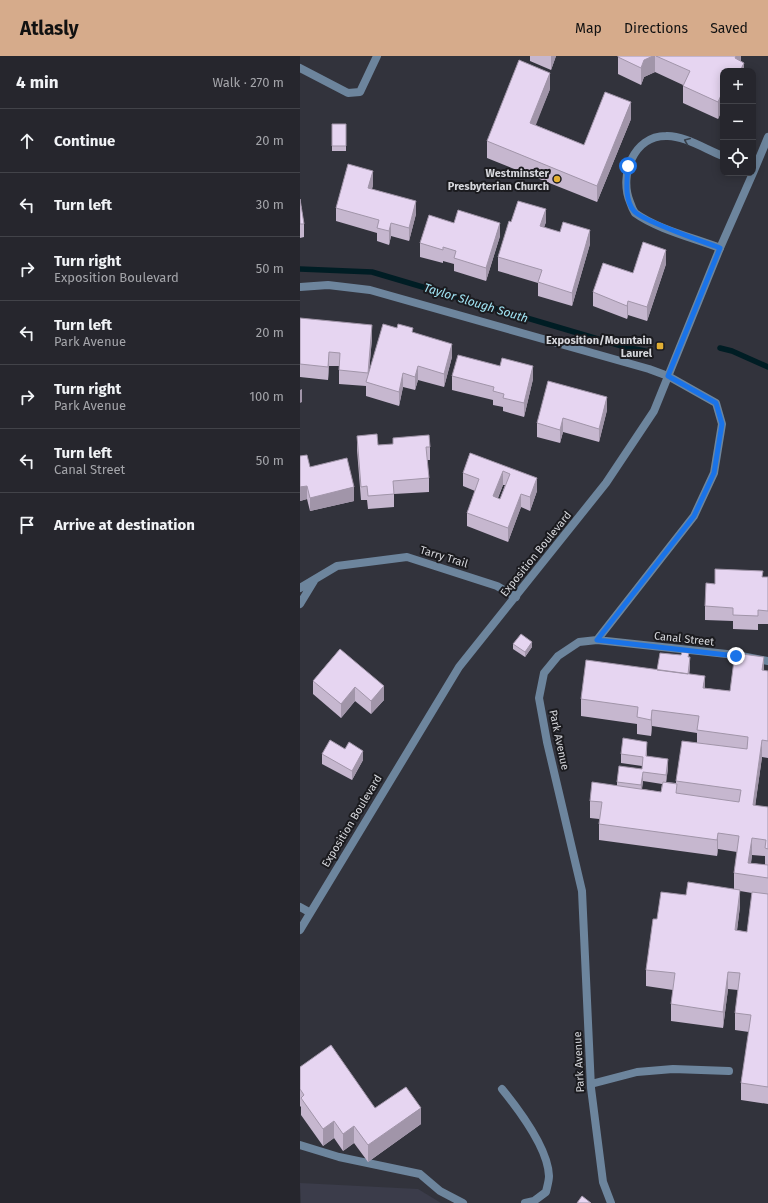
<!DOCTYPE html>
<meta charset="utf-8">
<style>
:root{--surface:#26262d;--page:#323239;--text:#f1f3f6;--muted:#a4a5aa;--line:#424349;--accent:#d6ab8b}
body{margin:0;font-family:"Fira Sans",sans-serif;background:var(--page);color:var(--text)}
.controls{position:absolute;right:12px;top:12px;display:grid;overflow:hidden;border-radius:8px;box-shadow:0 2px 10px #0003}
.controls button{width:36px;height:36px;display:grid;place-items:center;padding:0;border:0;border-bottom:1px solid var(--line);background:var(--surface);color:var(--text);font:20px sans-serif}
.stop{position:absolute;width:12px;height:12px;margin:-9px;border:3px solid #1a73e8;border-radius:50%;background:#fff}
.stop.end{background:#1a73e8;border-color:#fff;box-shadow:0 1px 4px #0008}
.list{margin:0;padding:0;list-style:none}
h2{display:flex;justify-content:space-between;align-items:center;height:52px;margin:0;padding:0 16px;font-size:17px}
h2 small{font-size:13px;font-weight:400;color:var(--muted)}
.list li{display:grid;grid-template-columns:26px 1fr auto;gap:12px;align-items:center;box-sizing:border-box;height:64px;padding:0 16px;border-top:1px solid var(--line)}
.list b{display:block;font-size:15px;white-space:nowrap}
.list p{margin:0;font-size:13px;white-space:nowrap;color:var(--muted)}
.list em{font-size:13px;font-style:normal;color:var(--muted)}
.icon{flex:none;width:22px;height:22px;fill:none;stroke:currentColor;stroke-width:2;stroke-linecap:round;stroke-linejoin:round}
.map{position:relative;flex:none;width:468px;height:1147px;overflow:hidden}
header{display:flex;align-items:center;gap:24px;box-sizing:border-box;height:56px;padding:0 20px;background:var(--accent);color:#111}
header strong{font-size:19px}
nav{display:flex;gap:22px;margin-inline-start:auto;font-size:14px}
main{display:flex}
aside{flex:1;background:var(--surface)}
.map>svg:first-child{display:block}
.built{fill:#3b3c4a}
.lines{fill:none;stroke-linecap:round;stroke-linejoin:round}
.stream{stroke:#001d24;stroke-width:5.5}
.service{stroke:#6d859d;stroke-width:8}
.minor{stroke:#6d859d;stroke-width:8}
.tertiary{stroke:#6d859d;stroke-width:8}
.wall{fill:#c6b7cf;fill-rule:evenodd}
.shaded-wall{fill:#a195a9}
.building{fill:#e6d5f1;stroke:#a195a9;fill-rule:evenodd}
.oneway{stroke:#38404b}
.route{stroke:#1a73e8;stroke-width:5}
.poi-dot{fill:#e2af34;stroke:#1b1b1f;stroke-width:1.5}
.labels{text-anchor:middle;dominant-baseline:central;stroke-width:4;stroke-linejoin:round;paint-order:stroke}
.poi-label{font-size:11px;font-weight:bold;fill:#d6d7dc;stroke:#1b1b1f;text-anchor:end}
.street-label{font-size:11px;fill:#d6d7dc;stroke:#1b1b1f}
.water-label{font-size:12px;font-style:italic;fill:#a1e5f5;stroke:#1b1b1f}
</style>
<header>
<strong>Atlasly</strong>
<nav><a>Map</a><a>Directions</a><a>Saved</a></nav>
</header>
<main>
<aside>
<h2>4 min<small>Walk · 270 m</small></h2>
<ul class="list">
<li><svg class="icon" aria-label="ahead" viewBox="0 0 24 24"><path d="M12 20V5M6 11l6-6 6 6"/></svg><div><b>Continue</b></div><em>20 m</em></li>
<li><svg class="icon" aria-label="left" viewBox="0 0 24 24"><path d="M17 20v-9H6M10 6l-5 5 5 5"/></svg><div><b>Turn left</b></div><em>30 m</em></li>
<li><svg class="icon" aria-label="right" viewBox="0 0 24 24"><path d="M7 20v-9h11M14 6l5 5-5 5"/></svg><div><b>Turn right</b><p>Exposition Boulevard</p></div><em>50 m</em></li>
<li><svg class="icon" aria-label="left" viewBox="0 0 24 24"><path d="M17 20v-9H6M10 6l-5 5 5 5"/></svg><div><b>Turn left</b><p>Park Avenue</p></div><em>20 m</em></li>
<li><svg class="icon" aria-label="right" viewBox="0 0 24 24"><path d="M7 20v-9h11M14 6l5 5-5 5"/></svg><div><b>Turn right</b><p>Park Avenue</p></div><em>100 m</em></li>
<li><svg class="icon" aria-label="left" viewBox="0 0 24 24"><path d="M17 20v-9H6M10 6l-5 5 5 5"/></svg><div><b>Turn left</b><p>Canal Street</p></div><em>50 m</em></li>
<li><svg class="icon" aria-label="arrive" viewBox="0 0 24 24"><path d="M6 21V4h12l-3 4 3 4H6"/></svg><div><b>Arrive at destination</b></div></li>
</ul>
</aside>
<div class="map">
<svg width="468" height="1147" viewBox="0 0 468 1147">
<rect width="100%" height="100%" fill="#32333c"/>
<path class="built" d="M0 1127 118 1133 141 1147H1Z"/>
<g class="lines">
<path class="stream" d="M0 213 72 216 325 291 350 296
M420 292 432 295 468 311"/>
<path class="service" d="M0 12 48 37 60 36 77 0
M420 192C394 182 357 173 335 157 333 154 331 149 330 146 319 120 333 80 366 80 383 79 407 94 423 100
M297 584 436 599 468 605
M291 1028 337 1016 373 1013 429 1015
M202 1033C219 1054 248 1092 249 1120 249 1125 247 1131 246 1136L234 1145 225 1147
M0 1089 39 1101 120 1118 140 1135 163 1147
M311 1147 303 1126 291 1032 282 835 247 686 239 642 244 617 258 600 279 586 297 584 394 460 414 417 422 368 416 347 368 320"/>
<path class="minor" d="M0 231 28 229 70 234 349 313 368 320
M0 532 37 510 107 501 197 530 216 541
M0 548 14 525
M0 851 9 856"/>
<path class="tertiary" d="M453 117 468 81
M0 874 159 611 306 427 354 355 420 192 453 117"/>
</g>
<path class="wall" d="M230 0H256L251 14 230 5Z
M318 0H441V5L444 15H423V55L422 54 418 63 383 47V29L355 16 344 21 341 29 318 18Z
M250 33 235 69 284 89 331 63 297 146 187 102V85Z
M32 68H46V95H32Z
M73 129 72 133 116 158 109 185 91 180 89 189 77 185V177L36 165V152Z
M0 143 4 168V181L0 182Z
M211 166H246L244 171 290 188 272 250 238 240V227L198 215V201Z
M200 180 186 225 154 215V208L143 205V207L120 201V187Z
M366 208 347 265 328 259 327 263 293 250V236L333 217Z
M0 262 72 282 69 316 113 276 152 301 144 331 118 324 115 334 103 331 99 350 66 340V330L39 328V310H29L28 324 0 321Z
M152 320 233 323 224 361 203 355V351L193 349V344L152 334Z
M307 354 299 386 263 376 260 387 237 381V367Z
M57 380 78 389 130 391V404H127L129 422V436L94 438V451L68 453 67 444H61L57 394Z
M170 397 237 422V435L230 455 221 451 208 486 167 470V457L175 435 163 430V417ZM203 429H205L200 443 198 442Z
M10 411 54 445 10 455 7 443 0 445Z
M463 521H468V568H458V574L433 573V565L405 564V550L415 528Z
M213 588 232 591 225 601 213 593Z
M40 593 84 644 71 658 55 645 41 662 13 638V625Z
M389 601 390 611 389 618 405 632 430 635 464 615H468V702L462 701 455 750 468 751V1048L441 1044V1027L449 976 435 974V957L438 934 428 933 423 972 371 965V948L373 934 346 930V914L357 863 386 839 434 833V817L437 796 418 793 417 800 299 784V763L290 762V745L317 730V726L342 713V710L321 707V698L347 695V700L368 712 366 726 376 727V725L397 687V677L352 670 351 680 337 678V668L281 660V643ZM343 725 362 728 361 736 342 733ZM452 799 465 800V809L451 807ZM440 835 452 837 447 876 437 874 440 850Z
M22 698 63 704 52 724 22 708Z
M0 1011 75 1052 121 1068 68 1106 54 1087 43 1095 34 1082 23 1090 1 1059V1051L0 1050Z"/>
<path class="shaded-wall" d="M251 0H256L251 14Z
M353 0H355V16L344 21 341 29V12L344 4Z
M436 0H441V5L437 15 435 2Z
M444 7V15H440Z
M250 17V33L230 84V67Z
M422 37V54L418 63V46Z
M331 46V63L297 146V130Z
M73 115V129L68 145V132Z
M116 145V158L109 185V172Z
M246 153V166L240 183V170Z
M91 167V180L89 189V175Z
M200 167V180L186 225V212Z
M290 174V188L272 250V237Z
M366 194V208L347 265V251Z
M328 245V259L327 263V250Z
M72 269V282L68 327V317Z
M152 288V301L144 331V318Z
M29 296V310L28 324V311Z
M118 310V324L115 334V321Z
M233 310V323L224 361V347Z
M103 317V331L99 350V336Z
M2 333V346L0 347V334Z
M307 341V354L299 386V373Z
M263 362V376L260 387V374Z
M203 415V429L193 453V440Z
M237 422V435L230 455V441Z
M7 430V443L0 445V431Z
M54 431V445L10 455V442Z
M221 438V451L208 486V472Z
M232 586V591L225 601V596Z
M390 601V611L388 629V619Z
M464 601V618L462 614Z
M405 620V637L403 632Z
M84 630V644L71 658V645Z
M55 631V645L41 662V648Z
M352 654V670L351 680V664Z
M462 684V701L453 766V749Z
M347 686V695L346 710V700Z
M63 695V704L52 724V715Z
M368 703V712L366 728V719Z
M343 716V725L341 738V729Z
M418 777V793L417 800V784Z
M452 782V799L449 820 448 807Z
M440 834V850L435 891V874Z
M428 916V933L423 972V956Z
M121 1052V1068L68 1106V1089Z
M34 1065V1082L23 1090V1073Z
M54 1070V1087L43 1095V1078Z"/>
<path class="building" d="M318 0H353L344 4 341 12 318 1Z
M356 0H436L435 2 444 7 440 15H423V38L422 37 418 46 383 30 390 15Z
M219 4 250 17 230 67 284 89 305 36 331 46 297 130 187 85Z
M32 68H46V90H32Z
M48 108 73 115 68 132 116 145 109 172 91 167 89 175 77 172 79 164 36 152Z
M0 143 4 168H0Z
M218 145 246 153 240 170 260 176 263 166 290 174 272 237 238 226 242 214 198 201 209 165 211 166Z
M158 154 200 167 186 212 154 202 156 195 143 191V194L120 187 129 159 154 167Z
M343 186 366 194 347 251 328 245 327 250 293 236 303 207 333 217Z
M0 262 72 269 68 317 39 314 40 297 29 296 28 311 0 308Z
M83 268 97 272 98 268 113 272 112 276 152 288 144 318 118 310 115 321 103 317 99 336 66 326Z
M158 299 200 310 202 302 233 310 224 347 203 342 204 338 193 335 194 331 152 320Z
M248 325 307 341 299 373 263 362 260 374 237 367Z
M77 378 78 389 93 388V382L129 379 130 391H126L129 422 93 425 94 438 68 440 67 430 61 431 57 380Z
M170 397 237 422 230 441 221 438 208 472 167 457 179 423 163 417ZM203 415 210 418 200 443 193 440Z
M7 399 10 411 47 402 54 431 10 442 7 430 0 431V400Z
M415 513 463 515 462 521H468V555L458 554V560L433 559V552L405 550 406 527 415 528Z
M221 578 232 586 225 596 213 588Z
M40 593 84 630 71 645 55 631 41 648 13 625Z
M382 596 389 597 388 601H390L388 618 357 614 360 597 381 599Z
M435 597 464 601 462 614 468 615V685L462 684 453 749 468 751V793L465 792 466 784 452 782 448 807 468 809V822L434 817 439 780 418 777 417 784 299 768 302 746 290 745 292 726 361 736 363 726 377 728 376 737 439 746 441 734 376 725 382 685 447 693 448 681 397 674 399 660 352 654 351 664 337 661 338 651 281 643 286 604 405 620 403 632 430 635Z
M323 682 347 686 346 700 368 703 366 719 343 716 341 729 317 726 319 710 342 713 343 701 321 698Z
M30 684 45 693 49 686 63 695 52 715 22 698Z
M388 826 440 834 435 874 447 876 452 836 468 838V1031L441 1027 451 959 435 957 440 917 428 916 423 956 371 948 375 917 346 914 353 863H357L361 836 386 839Z
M31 989 75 1052 106 1031 121 1052 68 1089 54 1070 43 1078 34 1065 23 1073 1 1042 4 1039 0 1033V1011Z
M282 1140 291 1147H277Z"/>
<defs><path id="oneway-chevron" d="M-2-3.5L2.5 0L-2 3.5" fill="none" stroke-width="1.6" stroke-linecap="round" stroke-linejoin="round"/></defs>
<use class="oneway" href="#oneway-chevron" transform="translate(387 85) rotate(-157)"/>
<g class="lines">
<path class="route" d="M328 110C327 124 324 143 334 155 342 165 404 186 420 192L368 320 416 347 422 368 414 417 394 460 297 584 436 600"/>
</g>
<g class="poi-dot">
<circle cx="257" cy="123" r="4"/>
<rect x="356" y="286" width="8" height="8" rx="2"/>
</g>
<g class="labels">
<g class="poi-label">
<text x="249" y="117">Westminster<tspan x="249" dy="13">Presbyterian Church</tspan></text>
<text x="352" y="284">Exposition/Mountain<tspan x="352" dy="13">Laurel</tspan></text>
</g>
<g class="street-label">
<text transform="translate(236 498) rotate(-51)">Exposition Boulevard</text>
<text transform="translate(144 501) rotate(17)">Tarry Trail</text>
<text transform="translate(384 583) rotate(6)">Canal Street</text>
<text transform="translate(259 684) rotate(78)">Park Avenue</text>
<text transform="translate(52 765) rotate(-59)">Exposition Boulevard</text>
<text transform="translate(279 1006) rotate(-93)">Park Avenue</text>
</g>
<g class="water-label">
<text transform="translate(176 247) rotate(17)">Taylor Slough South</text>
</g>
</g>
</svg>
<div class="controls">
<button>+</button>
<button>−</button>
<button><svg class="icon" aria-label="locate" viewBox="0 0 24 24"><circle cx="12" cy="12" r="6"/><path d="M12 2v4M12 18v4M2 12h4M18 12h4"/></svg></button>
</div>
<div class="stop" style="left:328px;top:110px"></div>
<div class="stop end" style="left:436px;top:600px"></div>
</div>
</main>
